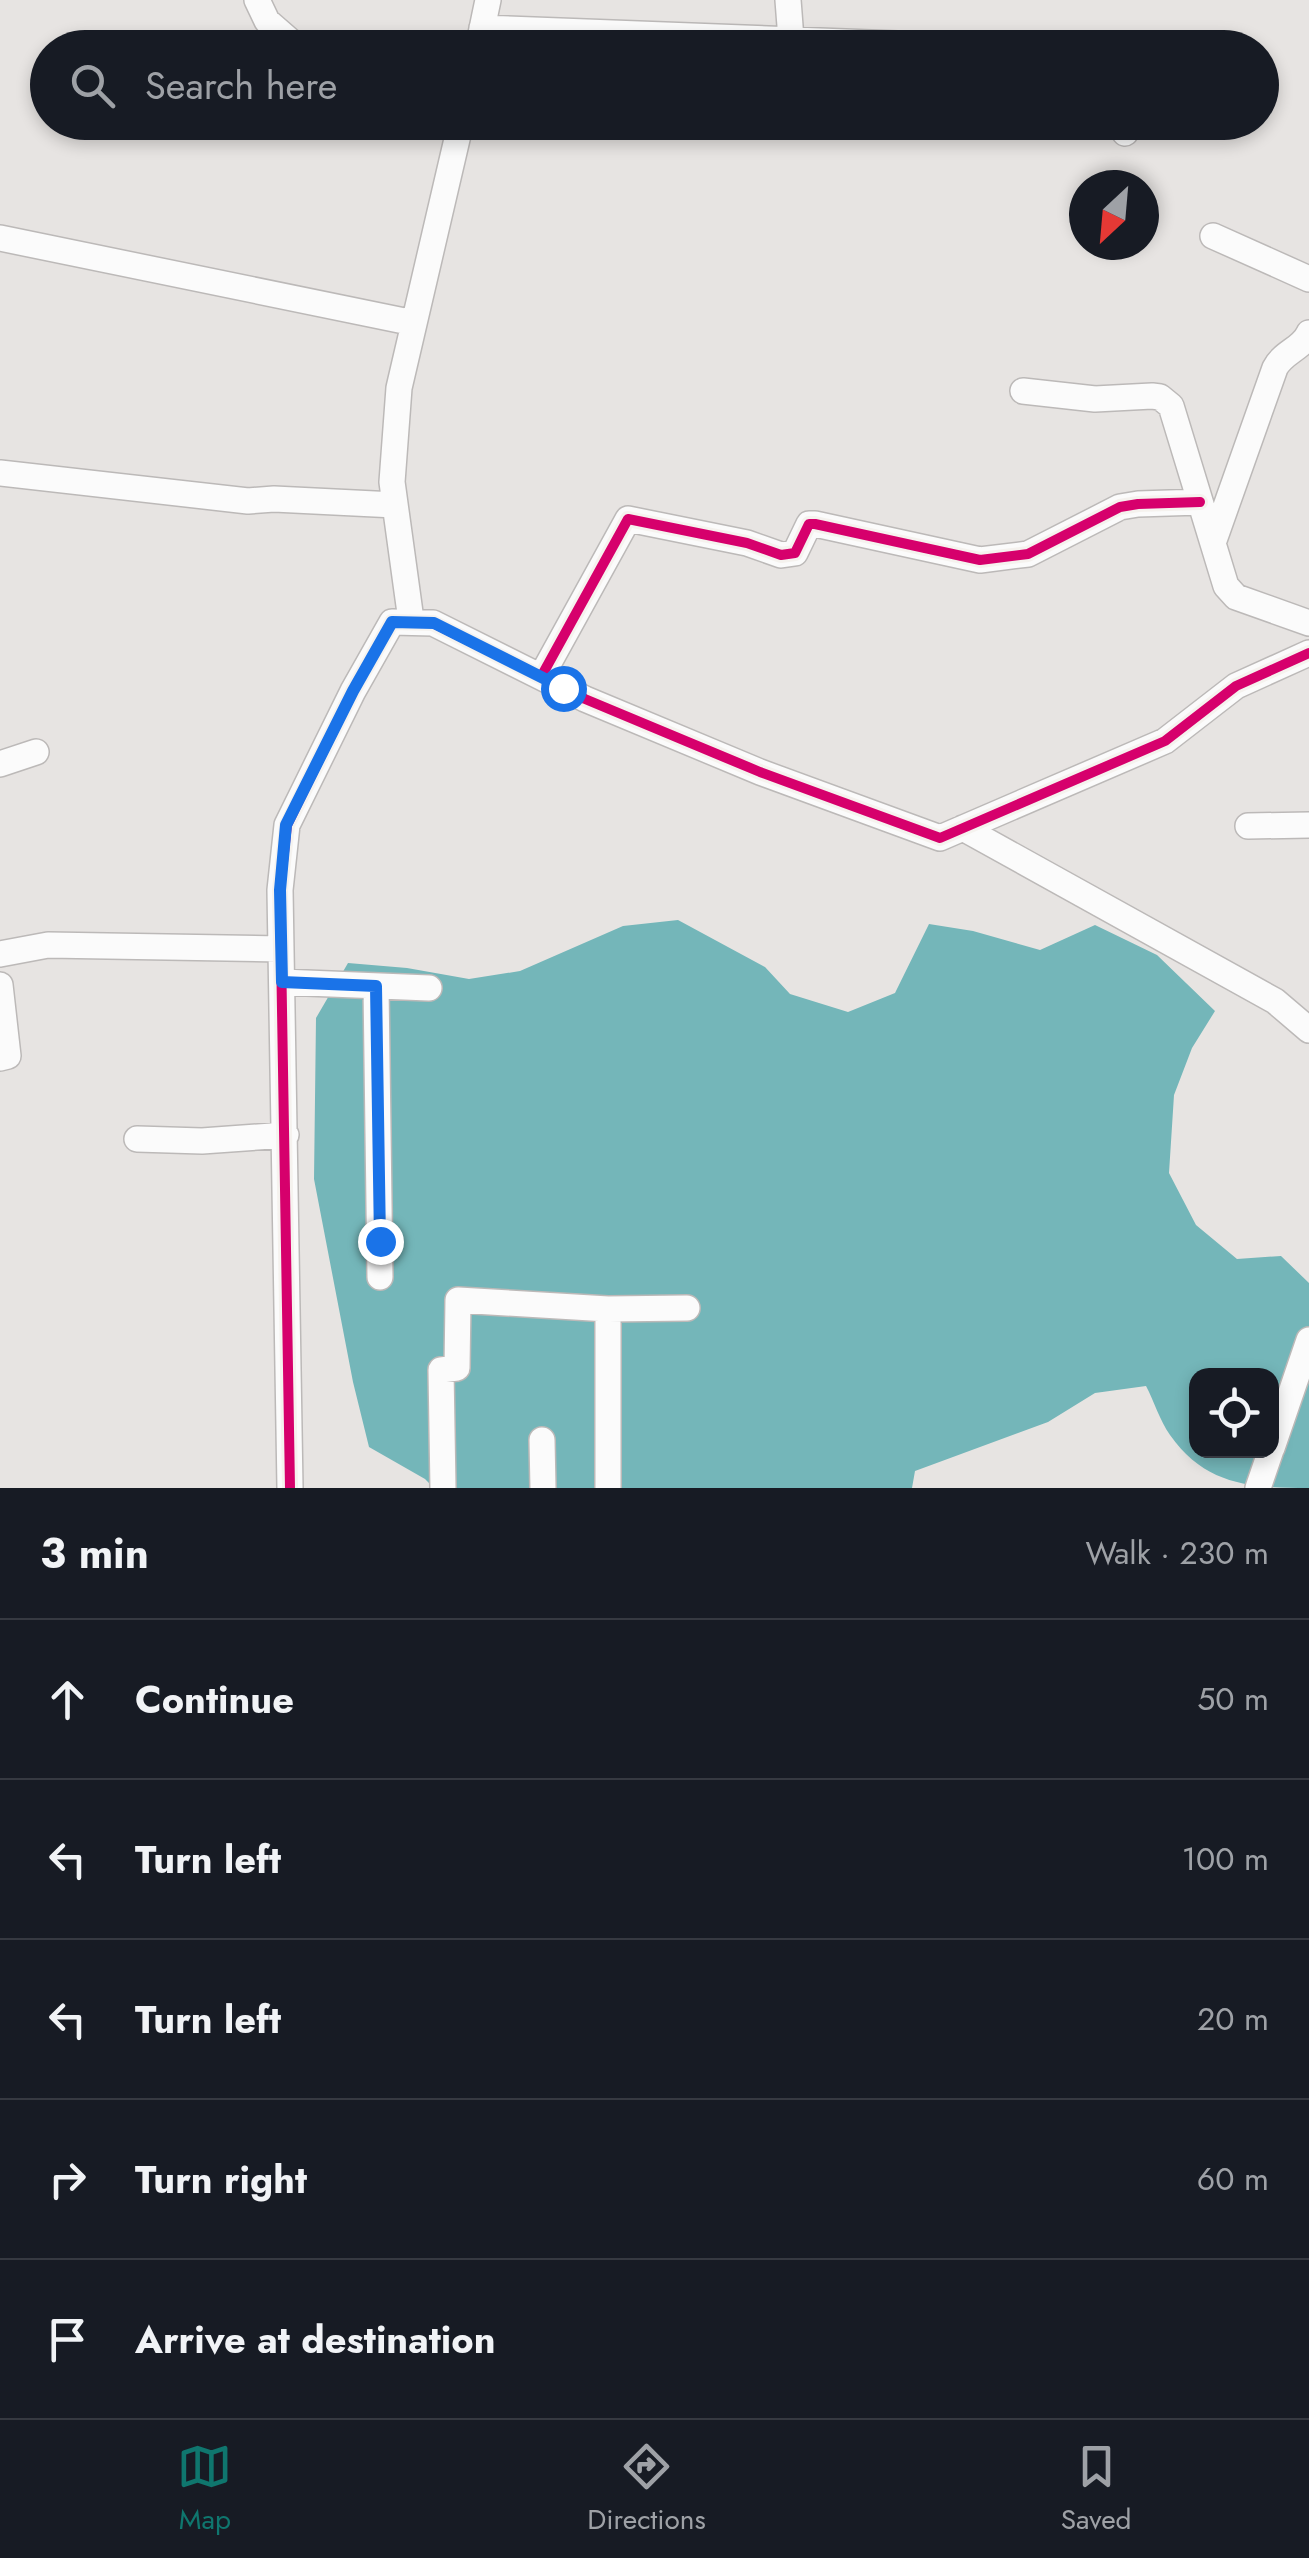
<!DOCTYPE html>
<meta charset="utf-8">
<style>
:root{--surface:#171b24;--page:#242831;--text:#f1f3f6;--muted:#9ea1a6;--line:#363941;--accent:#0f766e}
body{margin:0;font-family:Jost,sans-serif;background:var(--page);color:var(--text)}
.controls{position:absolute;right:30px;bottom:30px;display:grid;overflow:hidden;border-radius:20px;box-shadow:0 5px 15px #0003}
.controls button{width:90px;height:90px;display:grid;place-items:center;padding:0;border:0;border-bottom:2px solid var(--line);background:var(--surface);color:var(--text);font:50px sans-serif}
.compass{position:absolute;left:1069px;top:170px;width:90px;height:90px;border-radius:50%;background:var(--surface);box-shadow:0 5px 15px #0003;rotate:206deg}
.stop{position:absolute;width:30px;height:30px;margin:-22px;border:8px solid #1a73e8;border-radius:50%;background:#fff}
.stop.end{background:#1a73e8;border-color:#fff;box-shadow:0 2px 10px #0008}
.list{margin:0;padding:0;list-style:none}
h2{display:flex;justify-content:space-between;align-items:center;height:130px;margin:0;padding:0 40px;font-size:42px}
h2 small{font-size:32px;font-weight:400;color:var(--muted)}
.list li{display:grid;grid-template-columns:65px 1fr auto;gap:30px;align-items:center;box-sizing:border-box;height:160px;padding:0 40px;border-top:2px solid var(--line)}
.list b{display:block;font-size:38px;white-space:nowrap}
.list em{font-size:32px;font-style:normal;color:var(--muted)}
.icon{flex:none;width:55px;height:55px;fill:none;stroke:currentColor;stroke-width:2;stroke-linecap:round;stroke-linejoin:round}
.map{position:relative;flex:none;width:1309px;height:1488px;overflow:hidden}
.search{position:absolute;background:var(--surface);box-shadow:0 5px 15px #0003;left:30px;right:30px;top:30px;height:110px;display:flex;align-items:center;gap:25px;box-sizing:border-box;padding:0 35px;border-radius:55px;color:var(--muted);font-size:38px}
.sheet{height:930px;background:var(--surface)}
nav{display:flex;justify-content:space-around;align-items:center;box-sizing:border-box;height:140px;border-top:2px solid var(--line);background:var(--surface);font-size:28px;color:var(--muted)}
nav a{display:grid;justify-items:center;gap:5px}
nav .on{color:var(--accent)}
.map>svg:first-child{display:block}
.water{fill:#74b6b9;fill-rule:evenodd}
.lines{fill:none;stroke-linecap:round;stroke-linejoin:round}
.minor-casing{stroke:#bcb9b8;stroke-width:28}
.minor{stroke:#fbfbfb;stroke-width:25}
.cycleway-casing{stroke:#f5f2ee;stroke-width:16}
.cycleway{stroke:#d6006c;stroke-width:10}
.route{stroke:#1a73e8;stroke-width:12}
</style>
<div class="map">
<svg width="1309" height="1488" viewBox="0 0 1309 1488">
<rect width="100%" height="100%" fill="#e7e4e2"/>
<path class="water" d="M678 920 765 967 790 994 848 1012 895 993 929 924 973 931 1040 950 1095 925 1157 955 1215 1011 1192 1048 1174 1095 1169 1173 1196 1225 1237 1259 1281 1256 1309 1283V1488C1252 1488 1206 1486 1170 1435 1160 1421 1154 1401 1146 1386L1095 1393 1048 1422 915 1471 912 1488H434L425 1479 369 1447 353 1382 314 1179 316 1018 348 963 407 968 469 979 520 971 623 926ZM1196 1376H1272V1450H1196Z"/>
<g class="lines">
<defs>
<path id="minor" d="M257 0 267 21 298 48
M788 0 791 39
M482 28 1001 48
M478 48 488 0
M1116 122 1125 133
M1213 236 1309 279
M0 238 414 323
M1023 391 1095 399 1152 396 1160 397 1171 406 1226 586 1236 597 1309 623
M0 473 248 501 274 499 395 505
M1213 543 1275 368C1283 352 1302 349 1309 333
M411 620 392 482 399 388 461 122
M541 677 628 519 747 543 781 555 795 553 809 524H815L980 560 1028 554 1120 507 1138 504 1200 502
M0 764 36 752
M1248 826 1309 825
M963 828 1275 1001 1309 1030
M0 954 48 945 281 949
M282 982 429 988
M0 985 8 1056 0 1058
M376 986 380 1277
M137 1139 202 1141 286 1135
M542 1440 543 1488
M1272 1448 1309 1340
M290 1488 280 890 287 825 353 691 392 622 433 623 585 699 760 772 940 838 1165 741 1236 686 1309 653
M443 1488 441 1370 457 1368 458 1300 608 1309 687 1308
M608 1488V1309
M1258 1488 1271 1450"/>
</defs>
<use href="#minor" class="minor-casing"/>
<use href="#minor" class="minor"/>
<defs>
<path id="cycleway" d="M541 677 628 519 747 543 781 555 795 553 809 524H815L980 560 1028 554 1120 507 1138 504 1200 502
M290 1488 280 890 287 825 353 691 392 622 433 623 585 699 760 772 940 838 1165 741 1236 686 1309 653"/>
</defs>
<use href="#cycleway" class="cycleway-casing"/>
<use href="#cycleway" class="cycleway"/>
</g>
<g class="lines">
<path class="route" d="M380 1241 376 986 282 982 280 890 286 825 353 691 392 622 434 623 563 688"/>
</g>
</svg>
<div class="controls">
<button><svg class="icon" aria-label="locate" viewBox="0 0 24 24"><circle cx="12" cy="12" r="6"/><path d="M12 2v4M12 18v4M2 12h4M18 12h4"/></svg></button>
</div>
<svg class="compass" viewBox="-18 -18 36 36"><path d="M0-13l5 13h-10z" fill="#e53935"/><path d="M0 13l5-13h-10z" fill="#9ea1a6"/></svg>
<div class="stop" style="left:563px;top:688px"></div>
<div class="stop end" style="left:380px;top:1241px"></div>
<div class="search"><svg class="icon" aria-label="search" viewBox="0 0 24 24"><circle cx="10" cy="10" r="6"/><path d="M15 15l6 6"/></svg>Search here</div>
</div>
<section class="sheet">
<h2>3 min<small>Walk · 230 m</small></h2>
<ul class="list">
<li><svg class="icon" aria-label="ahead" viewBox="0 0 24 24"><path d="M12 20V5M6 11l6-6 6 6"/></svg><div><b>Continue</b></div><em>50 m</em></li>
<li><svg class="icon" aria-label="left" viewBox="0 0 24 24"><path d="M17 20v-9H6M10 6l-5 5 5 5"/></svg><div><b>Turn left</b></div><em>100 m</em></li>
<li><svg class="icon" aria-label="left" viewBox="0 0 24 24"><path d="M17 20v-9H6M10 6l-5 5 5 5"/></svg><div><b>Turn left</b></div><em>20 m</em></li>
<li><svg class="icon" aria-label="right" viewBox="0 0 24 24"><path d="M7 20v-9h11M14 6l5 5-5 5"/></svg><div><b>Turn right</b></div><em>60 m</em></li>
<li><svg class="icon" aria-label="arrive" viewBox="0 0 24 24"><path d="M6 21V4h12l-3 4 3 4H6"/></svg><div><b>Arrive at destination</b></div></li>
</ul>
</section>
<nav>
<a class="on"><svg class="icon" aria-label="map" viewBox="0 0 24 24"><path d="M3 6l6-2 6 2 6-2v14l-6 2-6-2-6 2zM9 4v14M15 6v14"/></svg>Map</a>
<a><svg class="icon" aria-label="directions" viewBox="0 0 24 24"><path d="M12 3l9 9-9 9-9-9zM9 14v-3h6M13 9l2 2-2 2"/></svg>Directions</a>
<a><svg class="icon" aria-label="saved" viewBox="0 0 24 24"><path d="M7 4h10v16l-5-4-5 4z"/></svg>Saved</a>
</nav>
